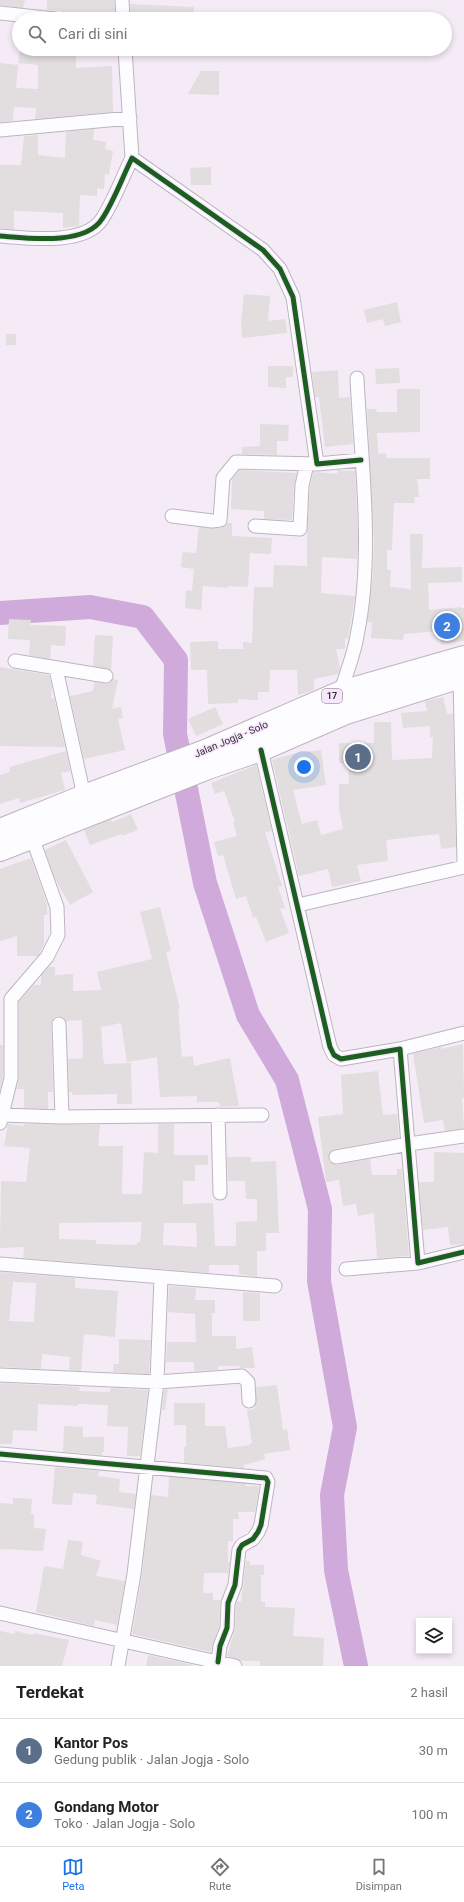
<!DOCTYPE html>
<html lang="id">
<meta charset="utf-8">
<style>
:root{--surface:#fff;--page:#f2f2f2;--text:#222;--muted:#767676;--line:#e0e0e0;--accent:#1a73e8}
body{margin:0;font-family:Roboto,sans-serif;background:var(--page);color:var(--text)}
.controls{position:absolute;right:12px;bottom:12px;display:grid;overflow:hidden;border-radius:0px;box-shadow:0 2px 6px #0003}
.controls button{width:36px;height:36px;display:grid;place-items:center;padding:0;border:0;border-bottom:1px solid var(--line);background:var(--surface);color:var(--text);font:20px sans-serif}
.you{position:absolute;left:304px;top:767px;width:14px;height:14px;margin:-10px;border:3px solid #fff;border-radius:50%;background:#1a73e8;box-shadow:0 0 0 6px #1a73e833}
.badge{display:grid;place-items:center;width:26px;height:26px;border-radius:50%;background:var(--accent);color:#fff;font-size:13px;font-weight:700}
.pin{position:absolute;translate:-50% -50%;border:2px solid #fff;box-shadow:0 1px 4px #0006}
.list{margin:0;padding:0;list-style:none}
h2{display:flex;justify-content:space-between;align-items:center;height:52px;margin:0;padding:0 16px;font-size:17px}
h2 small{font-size:13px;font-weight:400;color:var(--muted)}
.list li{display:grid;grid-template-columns:26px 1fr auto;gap:12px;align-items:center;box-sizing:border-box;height:64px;padding:0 16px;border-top:1px solid var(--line)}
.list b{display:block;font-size:15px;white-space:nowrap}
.list p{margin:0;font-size:13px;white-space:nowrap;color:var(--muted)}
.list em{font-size:13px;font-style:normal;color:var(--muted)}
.icon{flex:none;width:22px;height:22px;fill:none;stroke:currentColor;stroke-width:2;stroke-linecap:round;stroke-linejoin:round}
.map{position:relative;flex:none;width:464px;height:1666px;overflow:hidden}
.search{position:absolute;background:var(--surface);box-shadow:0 2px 6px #0003;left:12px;right:12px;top:12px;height:44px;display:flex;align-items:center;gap:10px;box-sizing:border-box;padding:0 14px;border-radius:22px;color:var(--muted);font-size:15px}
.sheet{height:180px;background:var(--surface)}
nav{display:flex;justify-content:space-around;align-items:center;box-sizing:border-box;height:56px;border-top:1px solid var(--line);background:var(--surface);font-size:11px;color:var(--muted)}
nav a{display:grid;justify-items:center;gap:2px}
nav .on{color:var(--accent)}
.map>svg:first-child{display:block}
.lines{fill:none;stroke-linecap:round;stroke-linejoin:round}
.river{stroke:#d0aada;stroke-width:24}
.building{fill:#e2ddde;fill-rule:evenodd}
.street-casing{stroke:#bcb5be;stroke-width:15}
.highway-casing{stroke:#bcb5be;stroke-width:24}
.street{stroke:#fdfcfe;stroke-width:13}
.highway{stroke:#fdfcfe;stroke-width:22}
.cycleway-casing{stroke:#f7e6fc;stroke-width:8}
.cycleway{stroke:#1b5e20;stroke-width:5}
.labels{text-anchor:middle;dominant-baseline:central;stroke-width:3;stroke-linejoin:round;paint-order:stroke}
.shield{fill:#f7e6fc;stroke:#716773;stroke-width:1}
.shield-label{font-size:9px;font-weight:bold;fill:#373038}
.street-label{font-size:10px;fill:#373038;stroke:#f7e6fc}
</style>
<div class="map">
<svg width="464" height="1666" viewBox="0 0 464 1666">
<rect width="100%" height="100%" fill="#f4ebf7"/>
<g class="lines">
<path class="river" d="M0 613 90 607 143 617 176 660 175 734 205 883 248 1015 287 1080 320 1209 319 1281 345 1427 332 1495 336 1570 356 1666"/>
</g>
<path class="building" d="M0 0H25L23 8 0 5Z
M47 0H114L115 15 100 14V18L62 17 61 11 47 10Z
M130 4 194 7 193 19H131Z
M20 49H76V68L112 66 113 112 35 119 36 108 14 107 13 121 0 122V63L18 65 16 88 38 89V65L18 63Z
M201 71H219V95L188 94Z
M94 129 93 140 106 142 105 149 113 151 109 175 105 174 104 189 97 188V196L80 195 79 226 63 228V213L22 211H14V229L0 228V165H21L24 136 38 135V155L65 158 66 132Z
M211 167V185H191L190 168Z
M244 294 270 296 268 321 285 319 287 333 242 338 241 322Z
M397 302 401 322 385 326 383 319 367 323 364 310Z
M6 334H16V345H6Z
M268 366H293V377H286V388L268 387Z
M399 368 400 383 376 384 375 369Z
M338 370 339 398 350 397 353 444 325 447 319 397H315L312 372Z
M397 389H420V432L377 433 378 454 386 453V458H430V479H417L419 497H414L415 503H394L392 550H387V570H391L390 587 411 589 410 534H423L422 568 462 567V582L428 583 429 610 461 607V608H464V641L441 644 439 631 404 634 403 640 371 638 372 622H367L373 573 374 540 367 409H376L377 412H397Z
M260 424 289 425 288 441H277V455L242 454V447L260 446Z
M240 470 297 473 294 484 292 520 264 519V511L231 509 232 480Z
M337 470 355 471 358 540 357 559 322 557 321 593 355 596 348 639 345 638V649H336L340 669 338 674 314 679V690L298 695 297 670H270L269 692H258V700L238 699V703L208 704 207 670H191L190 642 218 641V649H243V642L252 643 254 587H273L274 565 307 566V534L310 486 313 472 337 474Z
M227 523H232V536L272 538 271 554 250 553 248 587 228 586V588L203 586 201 610 185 608 186 590 192 591 194 569 181 567 183 552 196 553 199 527 221 528Z
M9 619 31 620 30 625 66 626 65 646 51 645 50 659 29 655 30 640 8 639Z
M95 635 113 636 111 670 93 666Z
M0 667 49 675 52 687 51 699 54 698 65 747 0 746Z
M113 679 118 680 112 709 121 707 123 718 118 719 125 750 84 759 70 696 93 691 94 682 108 684Z
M443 697 447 714H453L456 847 441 849 439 834 386 840 388 861 357 865 361 881 332 887 328 869 299 876 272 760 296 753 321 750 326 785 293 790 302 824 317 820 321 835 343 829 339 808V784H349L348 763H339V743H374V722H391L392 760 432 758 433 737H430V726L403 728 401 713 427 711 425 701Z
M215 707 223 724 196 736 188 719Z
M66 751 70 771 61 773 65 790 20 803 19 798 0 804V775L10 772 9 767Z
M256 765 272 831 265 832 282 886 278 887 285 908 280 909 289 933 266 942 256 917 253 918 246 896 236 899 223 855 218 856 214 842 237 836 233 823 235 822 224 791 215 794 211 783Z
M131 814 138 830 122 836 121 834 90 845 84 830 111 819 112 822Z
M66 840 93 892 70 905 55 879 45 850Z
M31 858 47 904V915H44V944L38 956H17V936L0 941V869Z
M160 907 171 951 166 952 180 1009H178L182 1057 193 1056 194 1066 230 1058 239 1106 220 1107 219 1102H197V1096L160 1097 157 1057 127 1062 121 1023 101 1027 103 1056 104 1064 131 1063 132 1104H117V1094L72 1095V1092H69L68 1059 83 1058 82 1020 66 1021 63 1017 59 1016 54 1017 51 1024 53 1092H48V1109L24 1108V1089H17L19 1078V1002L34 985H41V976L49 967H55V975L73 974V991L101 990 97 972 152 959 140 912Z
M463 1044 464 1098H462L464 1128 445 1131 443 1120 424 1123 413 1054 441 1047V1049Z
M0 1045H3V1077L0 1089Z
M378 1071 383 1115 397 1114 399 1138 335 1149 331 1151 328 1158 330 1162 337 1165 370 1159 372 1175H397V1169H402L409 1256 377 1258 374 1213 358 1216 356 1204 343 1206 339 1180 326 1182 318 1117 343 1114 341 1075Z
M8 1124 24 1126V1124L100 1125 98 1146H123L122 1194H142L144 1152 158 1153V1124H174V1155H208V1165H195V1181H183V1204L213 1203 215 1246H236V1222L257 1221V1199H246L245 1181H228L227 1157H251V1162L276 1161 279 1233H266V1251H257V1277L239 1274V1265H209V1273L23 1258 24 1247 0 1248 1 1181 26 1182 30 1148 4 1146ZM142 1222 140 1242H137V1245L96 1244V1240L59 1239V1223ZM164 1223H196L197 1247 163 1245Z
M434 1152 464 1153V1244L450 1245 448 1227 423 1230 419 1182H434Z
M0 1272 75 1278V1288L118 1291 115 1337 84 1334 81 1371 69 1370 70 1357 42 1354 41 1369 0 1367ZM13 1282 36 1283 34 1322 9 1321Z
M169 1286 196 1288 195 1300H215V1313H212V1336H236V1349L252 1347 255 1368H240L239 1366H218V1370L194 1371V1362H166L167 1342H196L195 1314 168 1312Z
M243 1292 260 1293V1321H243Z
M119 1339 151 1340 149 1374 113 1372 114 1364H119Z
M0 1383 80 1387 79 1391 110 1392V1389L113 1388 148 1390 140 1456H127L128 1427 107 1426 108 1405 78 1404V1406L38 1404 37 1431 13 1430 12 1444H0Z
M277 1385 283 1430 287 1429 290 1450 264 1454 265 1459 244 1465V1468L184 1463V1447H186V1425H174V1403H205V1426H225L228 1448 250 1445 249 1444 252 1443 247 1410 254 1409 256 1404V1387Z
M168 1389 165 1410H162L164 1390Z
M64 1426 83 1427V1437H104V1452H102V1455L63 1452Z
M55 1467 99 1471 98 1476 120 1479 119 1492 136 1494 134 1509 96 1504 97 1495 73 1493 72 1505 52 1504Z
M169 1477 246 1484V1486H259L255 1512H238L239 1519H233V1541H228V1562H230L228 1573H204L203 1593H213V1600H220L219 1626 213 1643 211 1652 132 1634 142 1575 151 1495 168 1497Z
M13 1498 32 1499 31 1514H34V1528L46 1529 43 1551 0 1549V1503L13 1504Z
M68 1540 83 1542 81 1555 101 1561 96 1576 125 1581 117 1625 95 1620 94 1626 36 1612 44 1566 63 1569Z
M246 1561H250V1565H264V1575H261V1602H265V1607L295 1608 293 1636 324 1638 323 1666H260V1661H241L227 1656 235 1629 236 1605 237 1601 241 1602Z
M0 1631 14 1634 15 1631 33 1635V1633L69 1640 62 1666H0Z
M148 1655 193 1665 192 1666H146Z"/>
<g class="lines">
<defs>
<path id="street" d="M122 0 123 19
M0 13 55 19
M125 49 132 158
M0 130 130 118
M0 236C27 238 85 246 102 219 114 201 122 178 132 158L263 250 280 269 293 297 317 464 361 460
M172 516 212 521 220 520 223 478 236 462 317 464
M255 526 300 529 302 485 307 464
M15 661 106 676
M56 669 84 796
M460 677 464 863
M341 692C346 673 354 655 357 636 374 554 361 461 357 378
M261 750 330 1047 334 1055 341 1059 400 1049 418 1263 464 1252
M298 905 464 867
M59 1024 62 1117
M400 1049 464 1033
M1 1115 62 1117 262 1115
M218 1115 220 1193
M0 1123 11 1078V999L47 957 58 935 57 907 32 837
M336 1157 409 1144 464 1136
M0 1264 275 1286
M346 1269 418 1263
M0 1375 157 1382 242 1376 248 1382 249 1401
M0 1454 266 1478 268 1482 261 1525 258 1532 253 1539 242 1545 239 1550 235 1585 228 1603 227 1628 220 1646 218 1662
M0 1613 235 1666
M118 1666 134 1574 157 1382 161 1277"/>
<path id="highway" d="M0 830 84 796 205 751 341 692 464 657
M0 850 208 768 261 750 346 713 464 676"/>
</defs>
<use href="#street" class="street-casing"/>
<use href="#highway" class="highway-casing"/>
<use href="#street" class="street"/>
<use href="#highway" class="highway"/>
<defs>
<path id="cycleway" d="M0 236C27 238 85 246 102 219 114 201 122 178 132 158L263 250 280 269 293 297 317 464 361 460
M261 750 330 1047 334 1055 341 1059 400 1049 418 1263 464 1252
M0 1454 266 1478 268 1482 261 1525 258 1532 253 1539 242 1545 239 1550 235 1585 228 1603 227 1628 220 1646 218 1662"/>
</defs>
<use href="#cycleway" class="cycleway-casing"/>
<use href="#cycleway" class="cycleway"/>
</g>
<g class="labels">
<rect class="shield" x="322" y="689" width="20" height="14" rx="3"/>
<g class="shield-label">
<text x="332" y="696">17</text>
</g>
<g class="street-label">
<text transform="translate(231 739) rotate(-23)">Jalan Jogja - Solo</text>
</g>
</g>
</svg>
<div class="controls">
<button><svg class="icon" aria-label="layers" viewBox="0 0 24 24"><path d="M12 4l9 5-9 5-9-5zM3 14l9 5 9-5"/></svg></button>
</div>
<div class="you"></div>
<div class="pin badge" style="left:358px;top:757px;background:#5c6f8a">1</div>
<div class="pin badge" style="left:447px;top:626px;background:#3f7fe0">2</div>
<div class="search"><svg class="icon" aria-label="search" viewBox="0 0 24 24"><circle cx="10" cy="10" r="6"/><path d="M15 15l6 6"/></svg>Cari di sini</div>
</div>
<section class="sheet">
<h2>Terdekat<small>2 hasil</small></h2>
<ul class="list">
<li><span class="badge" style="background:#5c6f8a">1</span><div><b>Kantor Pos</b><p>Gedung publik · Jalan Jogja - Solo</p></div><em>30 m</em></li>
<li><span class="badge" style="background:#3f7fe0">2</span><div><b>Gondang Motor</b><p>Toko · Jalan Jogja - Solo</p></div><em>100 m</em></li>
</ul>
</section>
<nav>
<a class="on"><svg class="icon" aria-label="map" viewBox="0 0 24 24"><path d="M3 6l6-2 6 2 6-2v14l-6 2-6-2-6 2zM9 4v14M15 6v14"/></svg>Peta</a>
<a><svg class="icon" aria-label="directions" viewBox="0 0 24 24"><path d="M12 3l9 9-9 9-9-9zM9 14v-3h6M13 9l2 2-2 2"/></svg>Rute</a>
<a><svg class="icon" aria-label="saved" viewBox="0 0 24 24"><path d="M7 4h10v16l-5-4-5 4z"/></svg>Disimpan</a>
</nav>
